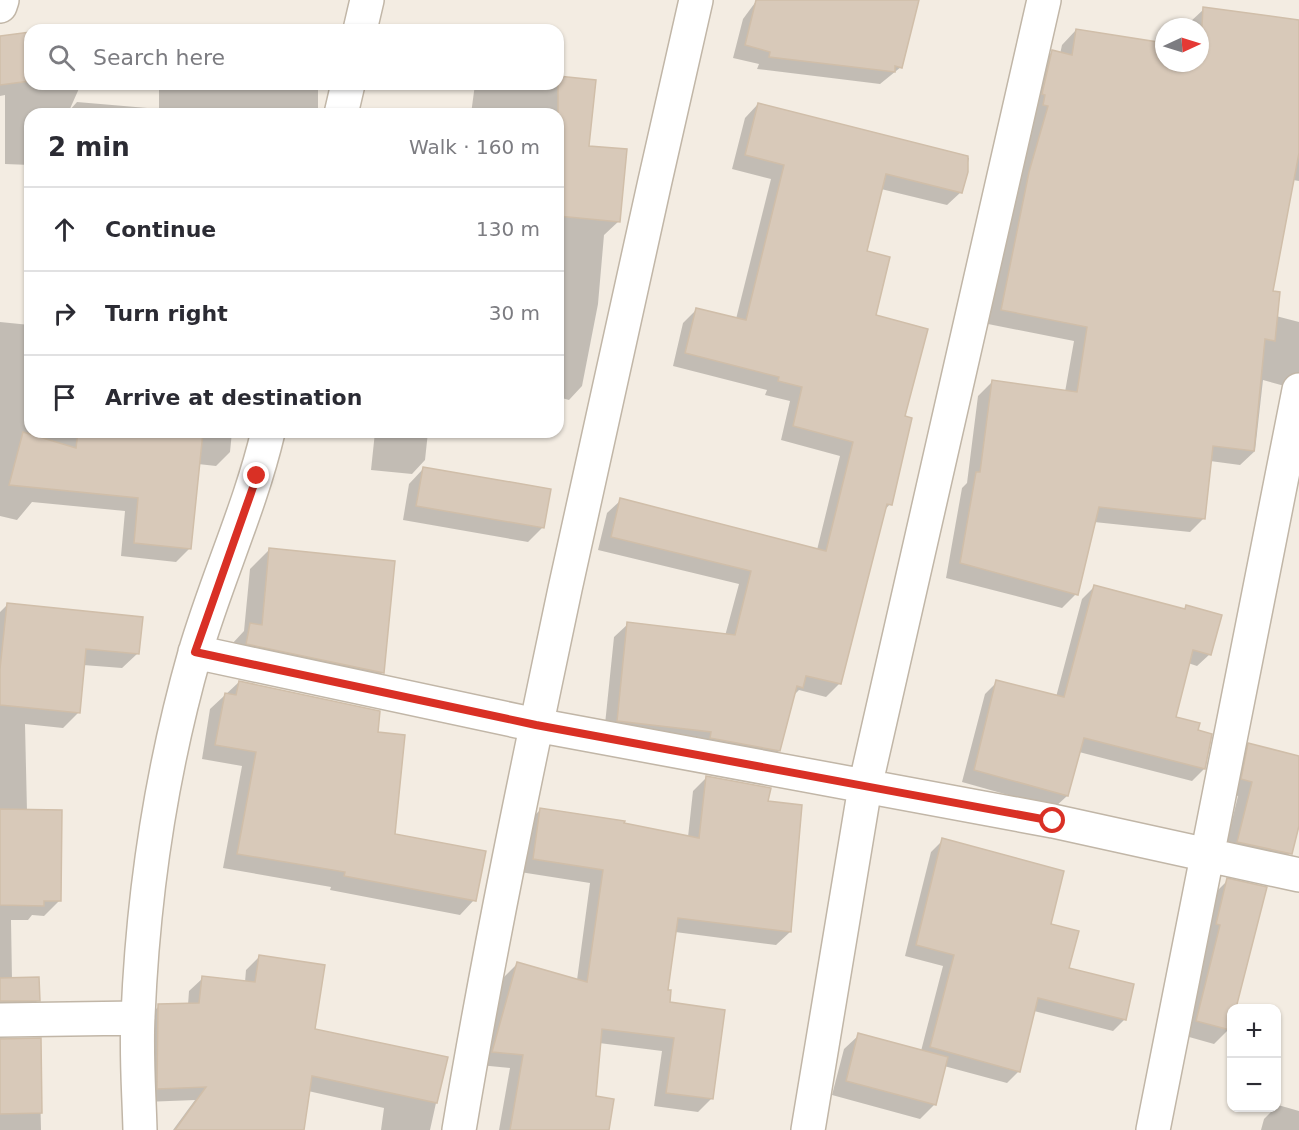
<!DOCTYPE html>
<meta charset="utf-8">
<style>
:root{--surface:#fff;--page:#f7f7f7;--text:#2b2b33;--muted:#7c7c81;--line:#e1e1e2}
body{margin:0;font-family:"DejaVu Sans",sans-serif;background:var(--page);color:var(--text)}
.controls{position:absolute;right:18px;bottom:18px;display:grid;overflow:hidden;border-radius:12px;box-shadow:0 2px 4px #0004}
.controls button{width:54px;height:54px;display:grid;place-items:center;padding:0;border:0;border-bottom:2px solid var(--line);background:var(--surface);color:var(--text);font:30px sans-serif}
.compass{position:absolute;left:1155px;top:18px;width:54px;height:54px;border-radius:50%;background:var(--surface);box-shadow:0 2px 4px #0004;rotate:86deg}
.stop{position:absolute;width:18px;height:18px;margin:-14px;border:4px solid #d93025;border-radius:50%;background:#fff}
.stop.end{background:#d93025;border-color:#fff;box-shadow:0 2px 6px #0008}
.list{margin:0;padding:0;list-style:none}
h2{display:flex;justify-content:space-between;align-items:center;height:78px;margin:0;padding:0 24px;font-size:26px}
h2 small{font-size:20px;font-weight:400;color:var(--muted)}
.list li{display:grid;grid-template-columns:39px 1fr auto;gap:18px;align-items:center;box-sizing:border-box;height:84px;padding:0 24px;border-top:2px solid var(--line)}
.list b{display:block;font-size:22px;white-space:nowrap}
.list em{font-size:20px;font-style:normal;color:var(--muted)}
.icon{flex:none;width:33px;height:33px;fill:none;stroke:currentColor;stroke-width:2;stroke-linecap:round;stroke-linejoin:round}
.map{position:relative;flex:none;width:1299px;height:1130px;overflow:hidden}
.search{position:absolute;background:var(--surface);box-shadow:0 2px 4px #0004;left:24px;top:24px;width:540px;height:66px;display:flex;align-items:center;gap:15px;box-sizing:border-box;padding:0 21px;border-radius:18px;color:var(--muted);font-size:22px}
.panel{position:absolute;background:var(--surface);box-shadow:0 2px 4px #0004;left:24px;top:108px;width:540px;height:330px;border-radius:18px}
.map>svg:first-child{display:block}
.shadow{fill:#0003}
.building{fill:#d8c9b9;stroke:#d0bea9;stroke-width:1.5}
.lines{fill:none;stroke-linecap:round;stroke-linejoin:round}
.minor-casing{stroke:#c1b6a7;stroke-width:36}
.minor{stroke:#fff;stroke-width:33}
.route{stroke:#d93025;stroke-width:8}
</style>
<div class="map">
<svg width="1299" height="1130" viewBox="0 0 1299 1130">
<rect width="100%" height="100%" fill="#f3ece2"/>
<path class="shadow" d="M757 0H917L901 67 880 84 757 69 759 64 733 58 743 19Z
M1204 9 1299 22V181L1293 180 1271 292 1276 316 1299 322V390L1263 380 1255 451 1240 465 1210 461 1204 518 1190 532 1094 522 1076 594 1062 608 946 578 962 488 967 483 978 396 992 382 1065 392 1074 341 988 324 1015 188 1034 120 1029 119 1038 66 1052 52 1060 54 1062 45 1076 30 1164 45V63H1200V27H1189V23Z
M83 26V30H55Z
M30 34V84H81L69 111 77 102 159 109V84H318V114H30V165L5 164V95L0 96V38Z
M558 78 619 221 604 235 598 304 582 386 569 400 558 397V114H471L475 84H558Z
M758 104 969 158 961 192 947 205 881 189 865 253 874 316 903 417 890 504 884 511 840 683 826 697 799 690 793 696 779 751 765 764 604 734 614 637 628 624 725 636 739 584 598 550 607 513 621 500 817 550 840 456 781 440 790 401 765 395 767 390 673 366 683 323 697 309 736 319 771 179 732 169 745 118Z
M0 322 30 325V432H232L230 452 216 466 198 464 190 548 176 562 121 556 125 511 32 502 17 520 0 516Z
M375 432H428L425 460 412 474 371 470Z
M423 469 543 527 528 542 403 520 409 484Z
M270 549 382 673 362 693 231 645 244 631 250 569Z
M1094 587 1183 610 1186 607 1210 654 1197 666 1188 663 1174 718 1196 731 1204 769 1192 781 1079 752 1067 796 1054 808 962 782 985 694 997 682 1056 697 1082 599Z
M7 605 137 654 122 668 83 665 78 713 63 728 25 724 27 811 59 901 44 916 32 915 28 920H11L12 980 38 1000 23 1015 0 1016V612Z
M239 682 376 733 393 835 474 900 460 915 330 890 331 887 223 868 242 766 202 759 210 709Z
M1249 745 1299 758V820L1290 853 1276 868 1223 857 1238 796 1227 793 1234 760Z
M707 777 766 802 790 932 776 945 675 932 666 991 668 1003 711 1099 698 1112 654 1106 662 1051 599 1043 594 1097 608 1130H499L510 1068 479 1065 504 977 518 963 577 980 590 883 520 872 527 823 540 810 688 837 693 791Z
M943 840 1049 925 1067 969 1125 1019 1113 1031 1034 1011 1019 1071 1007 1083 944 1066 935 1104 920 1119 832 1095 844 1049 859 1035 921 1051 943 966 905 956 931 852Z
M1228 880 1265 888 1234 1008H1232L1229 1029 1214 1044 1182 1035 1213 895Z
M260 956 314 1030 446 1058 430 1130H381L384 1108 308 1091 302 1130H173L195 1100 144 1102 146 1019 159 1006 188 1005 189 991 203 978 245 982 246 970Z
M0 1038 39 1040 41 1130H0Z
M1278 1105 1299 1111V1130H1261L1264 1119Z"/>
<path class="building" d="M756 0H919L902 68 895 66V72L769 57 770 52 745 45Z
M1203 7 1299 20V153L1273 291 1280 292 1275 341 1265 339 1254 451 1213 446 1205 519 1099 507 1078 595 960 563 976 472H980L992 380 1077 392 1087 327 1001 310 1029 172 1048 106 1043 105 1045 95 1042 94 1052 50 1072 55 1076 29 1164 43V63H1200Z
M30 32V81L0 85V36Z
M558 76 596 80 589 146 627 149 620 222 558 216Z
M758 103 968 156V172L962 193 886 174 867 251 890 257 876 315 928 329 905 416 912 418 892 505 887 504 841 684 806 676 803 688 797 686 780 751 710 738 711 732 617 721 627 622 735 635 751 571 611 537 620 498 826 551 853 442 793 426 802 387 778 381 779 377 685 353 696 308 746 320 784 165 745 155Z
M23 432 76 448 78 432H203L191 549 134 543 138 498 9 485Z
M423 467 551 489 544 528 416 506Z
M269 548 395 561 384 673 246 644 250 623 262 625Z
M1094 585 1185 609 1186 605 1222 615 1211 655 1193 650 1176 717 1200 723 1198 730 1212 734 1205 769 1084 738 1068 796 974 770 996 680 1064 697Z
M7 603 143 617 139 654 86 649 80 713 0 705V669Z
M239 681 380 711 378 732 405 735 395 834 486 851 476 901 344 876 345 872 237 854 256 752 215 745 225 693 236 695Z
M1248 743 1299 756V826L1292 854 1237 842 1252 782 1241 779Z
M706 776 771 788 768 801 802 805 791 932 678 918 668 990H671L670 1002 725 1010 713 1099 666 1093 674 1038 602 1029 596 1096 614 1099 609 1130H510L523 1055 492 1052 517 962 587 982 603 870 533 859 540 808 625 821 624 823 699 838Z
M0 809 62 810 61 901H44V906L0 905Z
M942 838 1064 871 1051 924 1079 931 1069 968 1134 984 1126 1020 1038 998 1020 1072 930 1047 954 955 916 945Z
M1227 878 1267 887 1236 1008H1232L1230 1030 1196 1021 1220 925 1216 924Z
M259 955 325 965 315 1029 448 1057 437 1103 312 1076 304 1130H175L206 1087 157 1089 158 1004 199 1003 202 976 255 982Z
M39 977 40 1001H0V978Z
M858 1033 948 1057 936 1105 846 1081Z
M41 1038 42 1113 0 1114V1039Z"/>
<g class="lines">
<defs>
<path id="minor" d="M0 6 2 0
M360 30 367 0
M341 114 348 84
M195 652 536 725 1053 821 1299 875
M0 1020 138 1018
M140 1130C139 1092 136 1054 138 1016 143 895 162 769 195 653 217 578 250 508 268 432
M459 1130C489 949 527 769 565 589 608 392 651 196 696 0
M808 1130 865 787 1044 0
M1153 1130 1299 390"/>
</defs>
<use href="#minor" class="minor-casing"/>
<use href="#minor" class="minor"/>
</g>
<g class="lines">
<path class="route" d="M257 476 195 652 536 725 1053 821"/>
</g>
</svg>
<div class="controls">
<button>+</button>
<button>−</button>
</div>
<svg class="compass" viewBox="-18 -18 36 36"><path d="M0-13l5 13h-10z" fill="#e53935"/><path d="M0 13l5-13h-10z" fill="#7c7c81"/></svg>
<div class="stop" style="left:1053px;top:821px"></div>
<div class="stop end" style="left:257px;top:476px"></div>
<div class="search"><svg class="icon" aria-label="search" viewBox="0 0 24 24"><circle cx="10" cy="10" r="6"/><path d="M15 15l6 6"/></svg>Search here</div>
<section class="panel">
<h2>2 min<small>Walk · 160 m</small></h2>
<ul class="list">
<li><svg class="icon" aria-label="ahead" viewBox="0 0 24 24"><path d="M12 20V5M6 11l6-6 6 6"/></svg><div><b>Continue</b></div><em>130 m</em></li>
<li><svg class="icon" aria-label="right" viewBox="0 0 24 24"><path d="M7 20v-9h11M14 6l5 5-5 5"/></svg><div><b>Turn right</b></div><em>30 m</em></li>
<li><svg class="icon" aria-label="arrive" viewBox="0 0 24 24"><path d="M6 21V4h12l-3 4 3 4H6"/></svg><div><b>Arrive at destination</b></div></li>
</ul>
</section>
</div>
